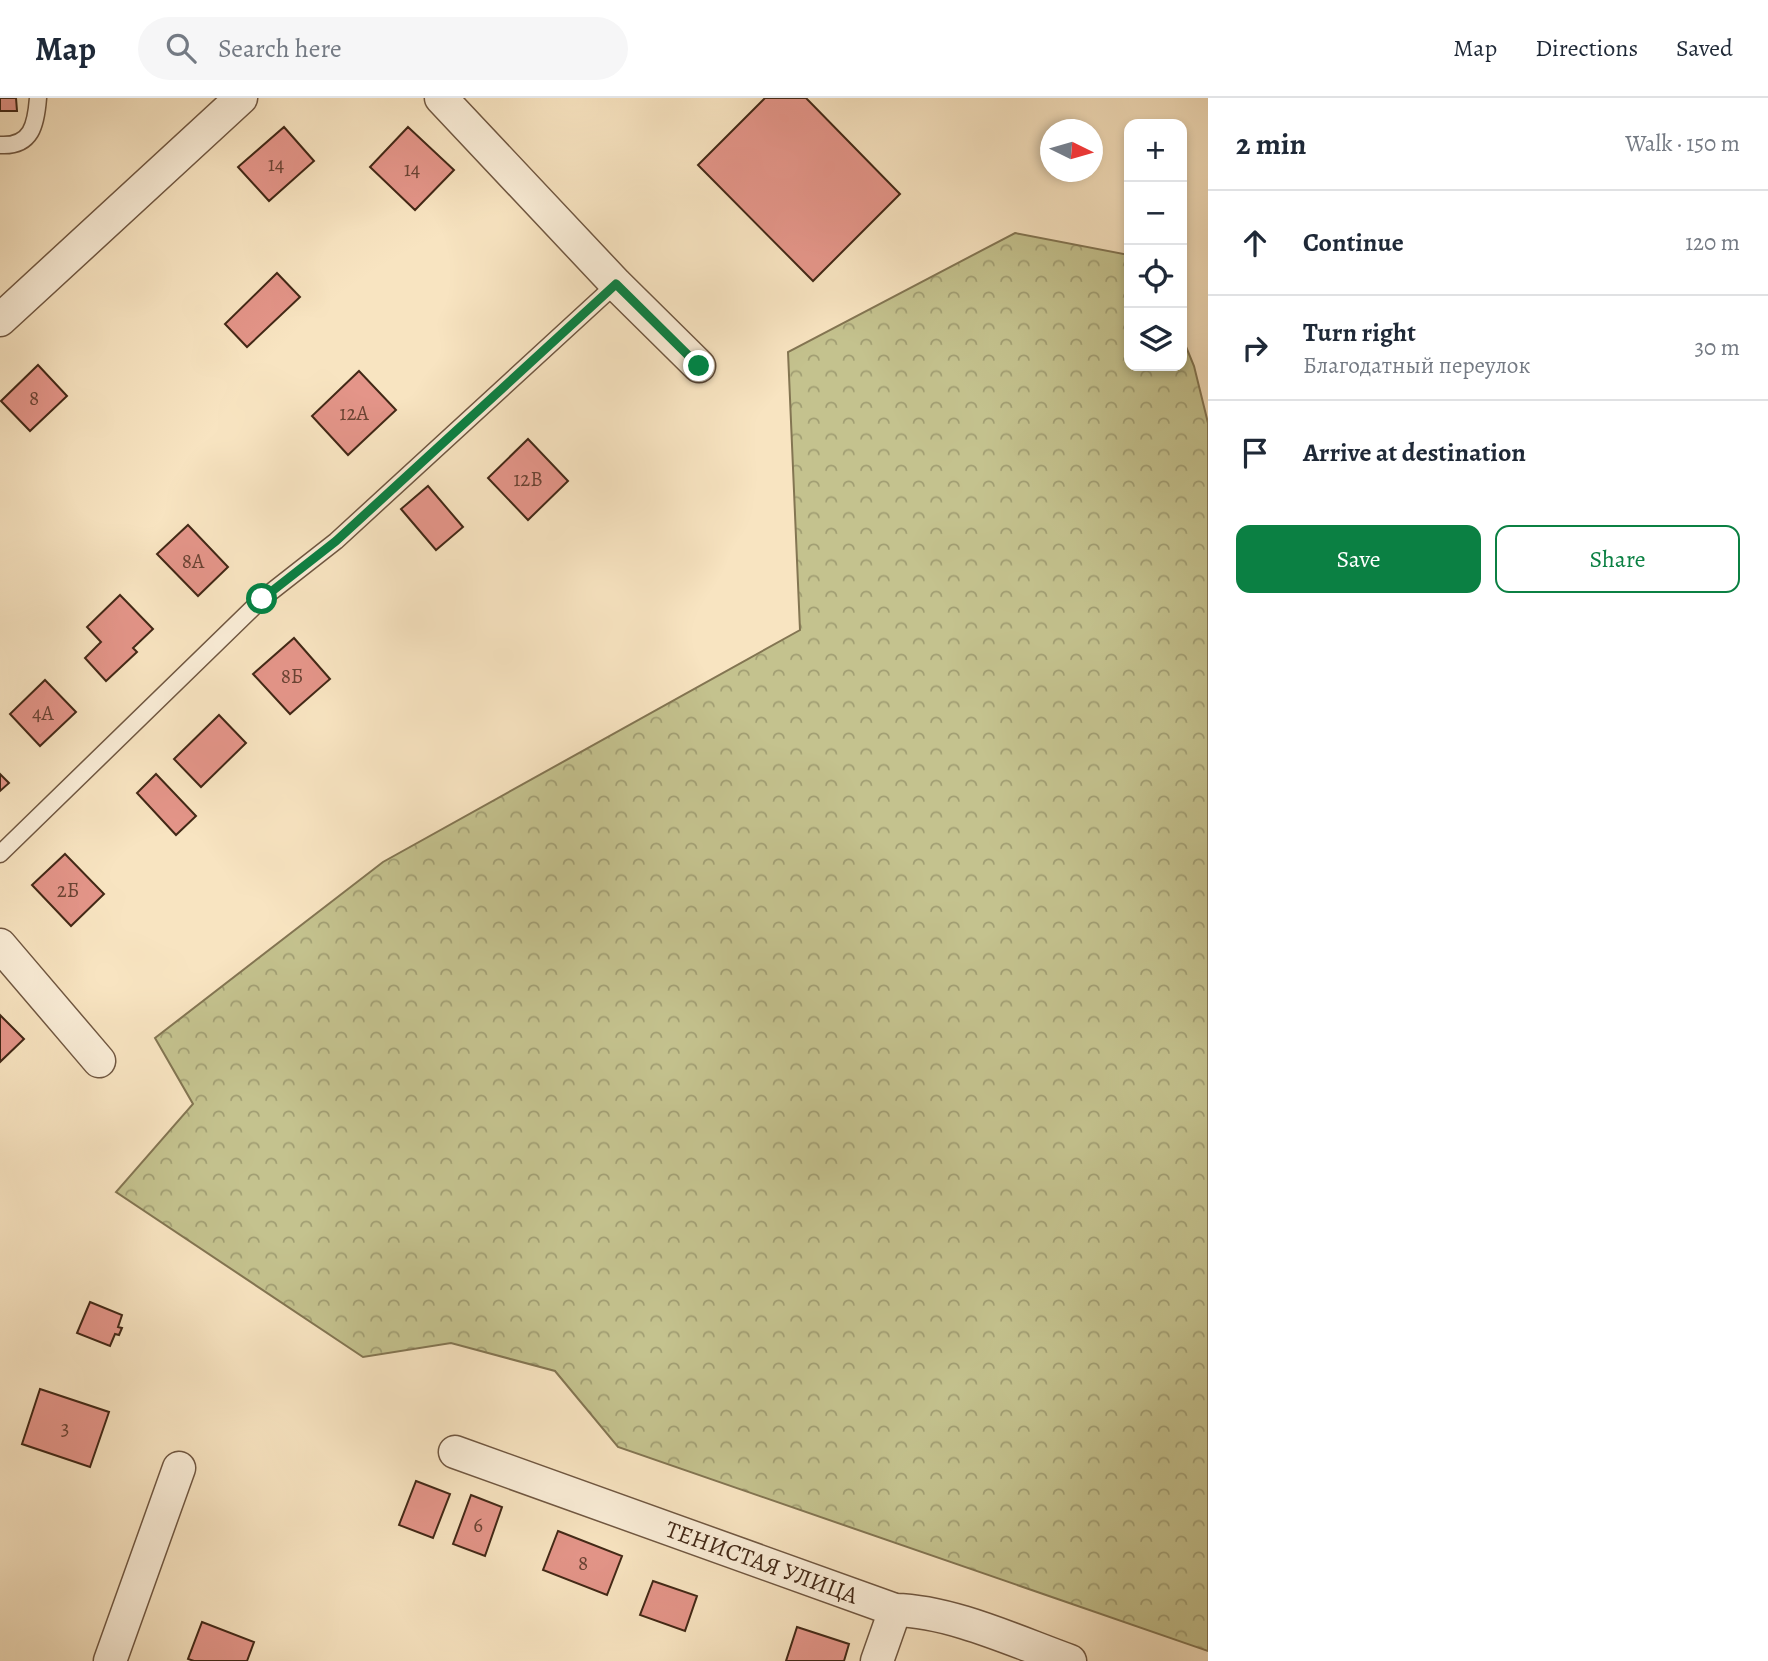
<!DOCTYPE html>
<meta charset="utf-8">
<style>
:root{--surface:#fff;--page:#f6f6f7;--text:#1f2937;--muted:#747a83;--line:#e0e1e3;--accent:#0b8043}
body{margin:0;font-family:Alegreya,serif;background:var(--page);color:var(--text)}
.controls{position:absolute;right:21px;top:21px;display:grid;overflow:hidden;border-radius:14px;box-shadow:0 4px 10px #0003}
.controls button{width:63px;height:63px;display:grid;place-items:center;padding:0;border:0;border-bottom:2px solid var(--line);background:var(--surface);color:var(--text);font:35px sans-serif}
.compass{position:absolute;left:1040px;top:21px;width:63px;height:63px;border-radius:50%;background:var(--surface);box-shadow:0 4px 10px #0003;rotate:95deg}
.stop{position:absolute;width:21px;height:21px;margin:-16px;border:5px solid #0b8043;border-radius:50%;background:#fff}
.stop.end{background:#0b8043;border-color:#fff;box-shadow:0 2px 7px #0008}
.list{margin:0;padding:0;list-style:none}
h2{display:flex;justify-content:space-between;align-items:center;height:91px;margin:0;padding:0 28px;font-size:30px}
h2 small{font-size:23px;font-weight:400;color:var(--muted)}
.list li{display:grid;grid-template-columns:46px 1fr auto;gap:21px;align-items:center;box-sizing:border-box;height:105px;padding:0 28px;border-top:2px solid var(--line)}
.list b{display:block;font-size:26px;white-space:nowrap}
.list p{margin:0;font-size:23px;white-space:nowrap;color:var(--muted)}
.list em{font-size:23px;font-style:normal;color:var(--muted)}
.actions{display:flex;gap:14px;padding:21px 28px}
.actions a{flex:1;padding:16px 0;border:2px solid var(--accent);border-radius:14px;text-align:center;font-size:24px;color:var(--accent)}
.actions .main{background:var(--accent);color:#fff}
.icon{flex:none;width:38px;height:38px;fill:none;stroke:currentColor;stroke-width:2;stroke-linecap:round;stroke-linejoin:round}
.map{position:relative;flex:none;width:1208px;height:1563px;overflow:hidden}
header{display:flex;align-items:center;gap:42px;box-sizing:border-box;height:98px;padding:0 35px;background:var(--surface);border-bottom:2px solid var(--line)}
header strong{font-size:33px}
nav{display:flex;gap:38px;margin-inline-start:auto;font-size:24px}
.search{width:490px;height:63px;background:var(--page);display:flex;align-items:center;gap:18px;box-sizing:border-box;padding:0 24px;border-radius:38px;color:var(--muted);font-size:26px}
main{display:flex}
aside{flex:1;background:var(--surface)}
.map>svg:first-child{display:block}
.forest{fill:url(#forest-crowns);stroke:#837552;stroke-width:2}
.building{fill:#e49589;stroke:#422816;stroke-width:2}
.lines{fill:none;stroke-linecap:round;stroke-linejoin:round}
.service-casing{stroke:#705741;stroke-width:19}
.minor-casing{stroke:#705741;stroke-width:35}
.service{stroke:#faedd7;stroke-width:16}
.minor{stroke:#faedd7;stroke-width:32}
.route{stroke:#0b8043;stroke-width:9}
.labels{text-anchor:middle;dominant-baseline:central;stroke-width:6;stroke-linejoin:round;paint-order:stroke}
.number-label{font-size:21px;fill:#6a4333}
.street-label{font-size:24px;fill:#422816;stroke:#faedd7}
</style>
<header>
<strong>Map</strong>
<div class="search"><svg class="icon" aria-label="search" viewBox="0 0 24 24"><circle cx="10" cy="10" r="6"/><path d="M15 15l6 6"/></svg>Search here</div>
<nav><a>Map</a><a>Directions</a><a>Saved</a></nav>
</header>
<main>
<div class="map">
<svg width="1208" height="1563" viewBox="0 0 1208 1563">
<defs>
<pattern id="forest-crowns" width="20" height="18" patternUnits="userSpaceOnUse" patternTransform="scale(1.75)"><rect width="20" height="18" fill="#c4c28e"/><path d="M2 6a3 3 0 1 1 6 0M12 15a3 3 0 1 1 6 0" fill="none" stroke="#a19e73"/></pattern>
</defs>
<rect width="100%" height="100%" fill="#f8e4c1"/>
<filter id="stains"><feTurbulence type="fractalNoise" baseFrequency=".00286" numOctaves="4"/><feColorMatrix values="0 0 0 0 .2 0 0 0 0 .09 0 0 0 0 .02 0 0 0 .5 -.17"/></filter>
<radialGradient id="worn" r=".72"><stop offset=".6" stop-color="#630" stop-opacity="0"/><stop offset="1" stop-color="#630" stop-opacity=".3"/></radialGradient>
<path class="forest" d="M1015 135 1129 157V268H1182V239L1194 268 1208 325V1553L618 1349 555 1273 451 1245 363 1259 116 1094 193 1006 155 940 383 764 800 532 788 254Z"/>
<path class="building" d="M0 0H16L17 13H0Z
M765 0H806L900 96 813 183 698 67Z
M284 29 314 63 269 103 238 69Z
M408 29 454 72 415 112 370 69Z
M277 175 300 199 247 249 225 226Z
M38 267 67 298 30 333 1 303Z
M359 273 396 312 348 357 312 318Z
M528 341 568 383 528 422 488 380Z
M428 388 463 429 436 452 401 411Z
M188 427 228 469 198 498 157 456Z
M120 497 153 531 133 550 137 554 106 583 85 560 101 544 87 529Z
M294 540 330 581 290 616 253 576Z
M45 582 76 614 40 648 10 616Z
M219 617 246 645 201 689 174 661Z
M0 676 9 685 0 693Z
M156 676 196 718 176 737 137 695Z
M65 756 104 796 71 828 32 787Z
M0 917 24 941 0 964Z
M90 1204 122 1217 118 1229 122 1230 119 1237 115 1236 110 1248 77 1235Z
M40 1291 109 1314 90 1369 22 1346Z
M416 1383 450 1396 433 1440 399 1427Z
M471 1397 502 1409 485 1458 453 1446Z
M558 1433 622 1458 607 1497 543 1472Z
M653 1483 697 1498 685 1533 640 1517Z
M202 1524 254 1544 247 1563H194L188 1561Z
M797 1529 849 1546 844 1563H786Z"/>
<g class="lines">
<defs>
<path id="service" d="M0 47C32 49 36 26 38 0
M0 756 262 501 336 443 616 186"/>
<g id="minor">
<path d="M441 0 616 186 699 268"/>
<path d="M0 222 241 0"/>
<path d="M0 847 99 963"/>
<path id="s1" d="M455 1354 895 1512C951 1513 1017 1544 1070 1563"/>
<path d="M110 1563 179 1370"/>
<path d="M877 1563 895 1512"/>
</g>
</defs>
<use href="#service" class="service-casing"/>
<use href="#minor" class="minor-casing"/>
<use href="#service" class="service"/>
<use href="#minor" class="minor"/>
</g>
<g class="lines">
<path class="route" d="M262 501 336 443 616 186 699 268"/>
</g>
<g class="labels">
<g class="number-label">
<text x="276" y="66">14</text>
<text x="412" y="71">14</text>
<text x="34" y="300">8</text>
<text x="354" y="315">12А</text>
<text x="528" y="381">12В</text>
<text x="193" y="463">8А</text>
<text x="292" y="578">8Б</text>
<text x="43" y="615">4А</text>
<text x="68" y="792">2Б</text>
<text x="65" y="1330">3</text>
<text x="478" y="1427">6</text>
<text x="583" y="1465">8</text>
</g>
<g class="street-label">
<text stroke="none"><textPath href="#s1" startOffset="326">ТЕНИСТАЯ УЛИЦА</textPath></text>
</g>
</g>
<rect width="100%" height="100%" filter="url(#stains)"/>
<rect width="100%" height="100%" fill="url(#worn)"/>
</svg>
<div class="controls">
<button>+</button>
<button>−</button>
<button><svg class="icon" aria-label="locate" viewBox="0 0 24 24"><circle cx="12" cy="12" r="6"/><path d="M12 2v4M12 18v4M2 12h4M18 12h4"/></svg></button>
<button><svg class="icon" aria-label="layers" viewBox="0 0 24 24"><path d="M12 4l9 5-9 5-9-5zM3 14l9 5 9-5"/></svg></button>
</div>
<svg class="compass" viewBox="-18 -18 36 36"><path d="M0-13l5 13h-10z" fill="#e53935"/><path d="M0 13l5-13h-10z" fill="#747a83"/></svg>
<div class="stop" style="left:262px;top:501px"></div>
<div class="stop end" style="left:699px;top:268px"></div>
</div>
<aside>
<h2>2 min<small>Walk · 150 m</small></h2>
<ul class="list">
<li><svg class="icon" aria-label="ahead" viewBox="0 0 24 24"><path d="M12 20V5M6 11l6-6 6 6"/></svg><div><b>Continue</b></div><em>120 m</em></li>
<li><svg class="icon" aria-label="right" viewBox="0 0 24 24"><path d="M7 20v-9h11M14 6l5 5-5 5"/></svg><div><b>Turn right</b><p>Благодатный переулок</p></div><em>30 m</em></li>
<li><svg class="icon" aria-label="arrive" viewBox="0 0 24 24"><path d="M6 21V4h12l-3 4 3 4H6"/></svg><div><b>Arrive at destination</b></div></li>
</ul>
<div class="actions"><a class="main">Save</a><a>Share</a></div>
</aside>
</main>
